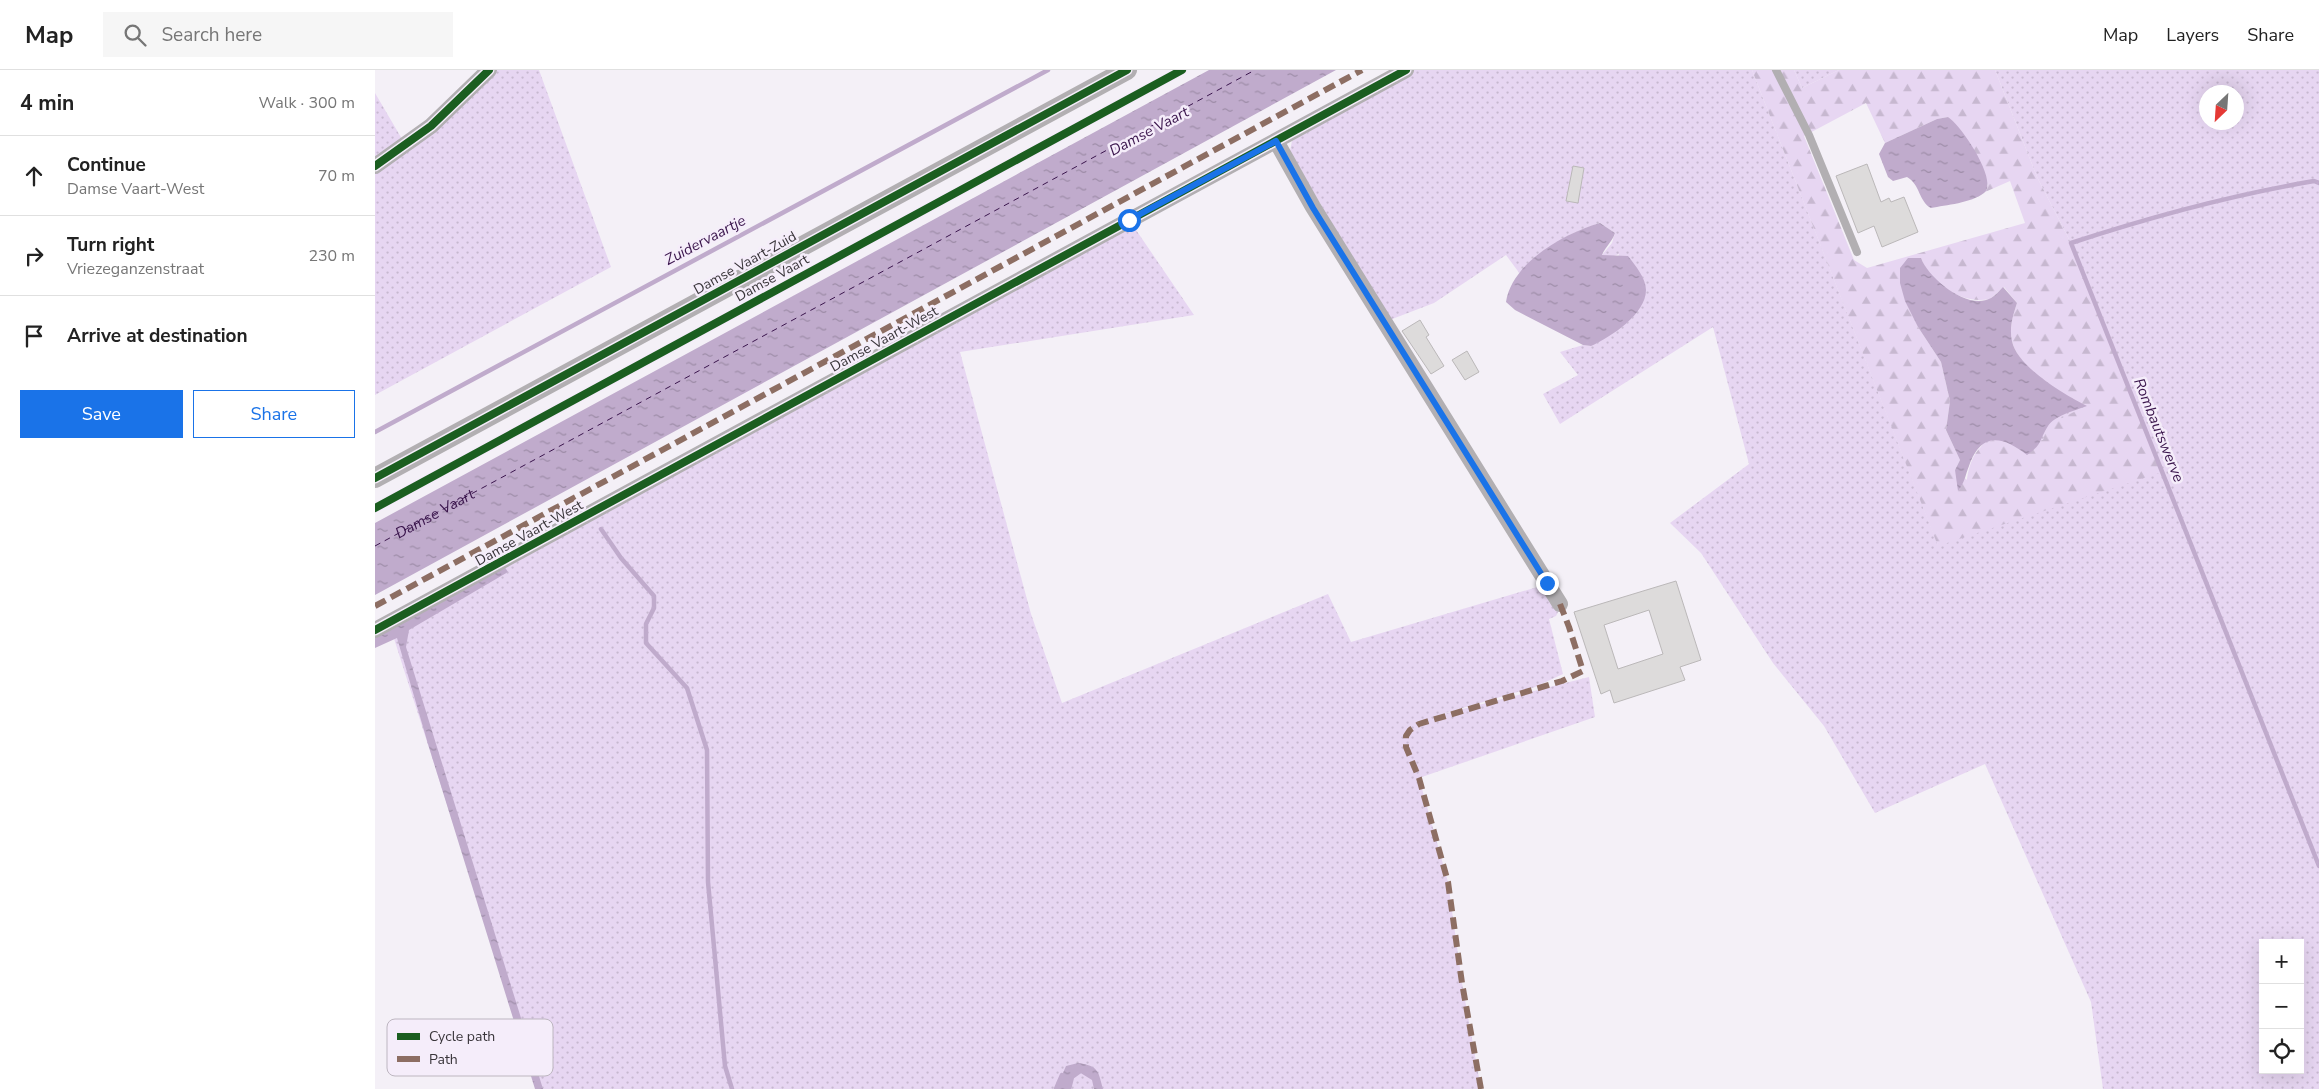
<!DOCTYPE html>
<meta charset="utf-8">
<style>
:root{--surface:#fff;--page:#f6f6f6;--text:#222;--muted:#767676;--line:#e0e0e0;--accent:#1a73e8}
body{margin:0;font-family:"Nunito Sans",sans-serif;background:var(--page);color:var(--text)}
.controls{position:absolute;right:15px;bottom:15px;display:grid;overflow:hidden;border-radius:0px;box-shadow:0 5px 20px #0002}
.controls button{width:45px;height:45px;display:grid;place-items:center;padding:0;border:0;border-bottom:1px solid var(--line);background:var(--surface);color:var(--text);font:25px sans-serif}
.compass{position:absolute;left:1824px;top:15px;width:45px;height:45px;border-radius:50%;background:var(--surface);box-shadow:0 5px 20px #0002;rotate:205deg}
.stop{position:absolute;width:15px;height:15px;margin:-11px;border:4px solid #1a73e8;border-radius:50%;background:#fff}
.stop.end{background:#1a73e8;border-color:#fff;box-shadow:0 1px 5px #0008}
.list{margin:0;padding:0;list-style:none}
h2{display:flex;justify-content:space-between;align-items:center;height:65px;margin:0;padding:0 20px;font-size:21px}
h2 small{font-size:16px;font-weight:400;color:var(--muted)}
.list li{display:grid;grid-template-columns:32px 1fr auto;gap:15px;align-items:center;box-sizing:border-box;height:80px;padding:0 20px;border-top:1px solid var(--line)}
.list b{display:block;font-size:19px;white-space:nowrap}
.list p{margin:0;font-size:16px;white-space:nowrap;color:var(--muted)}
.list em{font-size:16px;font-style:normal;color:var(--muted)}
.actions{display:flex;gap:10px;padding:15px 20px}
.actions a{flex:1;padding:11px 0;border:1px solid var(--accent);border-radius:0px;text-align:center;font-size:18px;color:var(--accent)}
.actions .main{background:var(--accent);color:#fff}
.icon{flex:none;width:28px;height:28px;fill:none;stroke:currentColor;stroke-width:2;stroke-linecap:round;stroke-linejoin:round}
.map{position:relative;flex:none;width:1944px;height:1019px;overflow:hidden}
header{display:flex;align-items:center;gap:30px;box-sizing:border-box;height:70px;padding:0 25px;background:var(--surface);border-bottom:1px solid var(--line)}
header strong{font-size:24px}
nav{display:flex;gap:28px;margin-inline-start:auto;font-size:18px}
.search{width:350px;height:45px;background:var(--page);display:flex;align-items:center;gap:12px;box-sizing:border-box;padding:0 18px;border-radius:0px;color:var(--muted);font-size:19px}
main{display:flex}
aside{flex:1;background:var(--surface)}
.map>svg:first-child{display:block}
.grass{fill:url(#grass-dots);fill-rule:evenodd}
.forest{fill:url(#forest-firs);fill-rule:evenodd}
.water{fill:url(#water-ripples)}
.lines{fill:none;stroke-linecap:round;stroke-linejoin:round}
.stream{stroke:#c0abcc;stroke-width:4.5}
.ferry{stroke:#3a154c;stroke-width:1;stroke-dasharray:6 5;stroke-linecap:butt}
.building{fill:#dddbdb;stroke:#bbb8b9;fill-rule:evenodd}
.service{stroke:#b2afb2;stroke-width:8}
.minor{stroke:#b2afb2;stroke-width:16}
.tertiary{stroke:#b2afb2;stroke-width:20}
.quiet{stroke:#8d6e63;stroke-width:6;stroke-dasharray:12 6;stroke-linecap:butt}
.cycleway-casing{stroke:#f5edfa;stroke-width:11}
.cycleway{stroke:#1b5e20;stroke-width:8}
.route{stroke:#1a73e8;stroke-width:6}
.labels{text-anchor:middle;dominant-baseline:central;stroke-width:5;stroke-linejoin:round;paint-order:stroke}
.street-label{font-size:14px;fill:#39353a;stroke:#f5edfa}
.water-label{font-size:15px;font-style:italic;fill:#3a154c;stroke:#f5edfa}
.key{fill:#f5edfa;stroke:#bdb6c0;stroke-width:1}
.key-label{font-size:14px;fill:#39353a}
</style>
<header>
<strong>Map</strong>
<div class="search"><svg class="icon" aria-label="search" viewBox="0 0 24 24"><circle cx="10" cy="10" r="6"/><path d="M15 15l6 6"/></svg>Search here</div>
<nav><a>Map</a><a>Layers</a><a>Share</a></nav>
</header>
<main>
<aside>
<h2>4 min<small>Walk · 300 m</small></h2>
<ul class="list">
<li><svg class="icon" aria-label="ahead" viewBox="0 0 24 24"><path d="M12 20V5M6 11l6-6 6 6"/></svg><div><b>Continue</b><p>Damse Vaart-West</p></div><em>70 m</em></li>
<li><svg class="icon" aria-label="right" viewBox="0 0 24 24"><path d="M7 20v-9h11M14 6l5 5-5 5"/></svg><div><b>Turn right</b><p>Vriezeganzenstraat</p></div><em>230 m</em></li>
<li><svg class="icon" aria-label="arrive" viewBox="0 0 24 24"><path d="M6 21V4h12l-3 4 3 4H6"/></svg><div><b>Arrive at destination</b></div></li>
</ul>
<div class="actions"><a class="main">Save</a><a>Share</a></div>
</aside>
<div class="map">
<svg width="1944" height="1019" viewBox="0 0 1944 1019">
<defs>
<pattern id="grass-dots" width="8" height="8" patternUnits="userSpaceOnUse" patternTransform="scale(1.25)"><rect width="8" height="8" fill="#e7d6f2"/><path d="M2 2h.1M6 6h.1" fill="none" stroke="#c7b8d0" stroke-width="1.8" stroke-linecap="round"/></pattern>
<pattern id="forest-firs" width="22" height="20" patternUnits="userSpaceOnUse" patternTransform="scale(1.25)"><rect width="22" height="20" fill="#e7d6f2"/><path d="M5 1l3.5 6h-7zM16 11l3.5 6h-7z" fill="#c7b8d0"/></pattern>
<pattern id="water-ripples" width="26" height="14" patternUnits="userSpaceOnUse" patternTransform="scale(1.25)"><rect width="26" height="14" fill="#c0abcc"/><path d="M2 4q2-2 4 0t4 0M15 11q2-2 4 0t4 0" fill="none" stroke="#9d8ca7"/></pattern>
</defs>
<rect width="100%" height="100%" fill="#f4f0f7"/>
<path class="grass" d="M120 0H164L236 197 0 325V23L27 69Z
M1039 0H1377L1563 475 1696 173 1662 107 1620 0H1944V1019H1728L1716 932 1610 694 1500 743 1449 656 1398 593 1326 483 1295 453 1374 394 1338 257 1185 354 1168 324 1203 305 1185 282 1208 275 1216 276 1244 184 1236 187 1227 185 1237 173 1240 163 1225 153C1192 163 1168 179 1145 204L1131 185 1059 233 1012 251 915 81 917 71ZM1832 22H1862V52H1832ZM1888 873H1925V1000H1888Z
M1419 0H1464L1427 18Z
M757 154 819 245 585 282 656 544 687 633 953 524 976 572 1169 515 1183 542 1181 546 1174 549 1188 604 1160 617 1060 646 1214 607 1220 647 1044 708 1073 812 1087 913 1106 1019H163L14 553Z"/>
<path class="forest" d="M1377 0H1419L1427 18 1464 0H1620L1662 107 1696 173 1787 402 1563 476ZM1491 33 1510 73 1562 49 1573 47 1613 115 1610 122 1635 111 1650 153 1492 198 1479 190 1429 66ZM1546 188C1555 213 1587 235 1614 229 1619 227 1624 220 1629 217L1642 233C1638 245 1634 258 1637 271 1642 297 1689 324 1711 336L1673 355 1668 370C1659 371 1646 374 1637 373 1633 372 1629 369 1626 369 1603 369 1594 392 1592 410L1580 400 1585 390 1571 360 1575 331 1566 292 1543 257Z"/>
<path class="water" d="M834 0H961L0 525V453Z
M1573 47C1586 55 1624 111 1609 123 1596 133 1571 135 1556 138 1544 132 1545 114 1532 107L1518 111 1513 107 1504 84 1510 73 1562 49Z
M1225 153 1240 163C1237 172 1231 176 1227 185L1253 186C1260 195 1271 208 1271 220 1271 244 1236 267 1216 276L1208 275 1140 240 1131 232C1137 192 1190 163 1225 153Z
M1533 188H1546C1554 209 1593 241 1616 228 1621 225 1625 220 1628 217L1642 233C1638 245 1634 258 1637 271 1642 297 1689 324 1712 336 1701 340 1679 346 1673 356 1664 370 1668 374 1652 385 1628 366 1606 361 1594 396 1590 406 1590 412 1583 421L1580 400 1585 390 1571 360 1575 331 1566 292 1543 257 1530 231 1525 213V198Z
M129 496 133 502 34 560 31 577 168 1019H160L53 674 22 568 0 578V567Z
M703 993C724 996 723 1001 728 1019H719L717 1010 704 1002 697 1007 694 1019H681L691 996Z"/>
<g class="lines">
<path class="stream" d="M1944 113 1939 111C1857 125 1775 147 1696 173L1944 796
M0 362 673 0
M226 459 246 488 279 526V538L271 554V573L312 618 332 680 333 812 350 996 357 1019
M681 1019 687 1005
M694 1019 697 1007 704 1002"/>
<path class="ferry" id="s1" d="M0 476 880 0"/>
</g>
<path class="building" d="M1492 94 1506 132 1514 128 1516 132 1529 127 1543 162 1507 177 1499 156 1483 163 1461 106Z
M1198 96 1209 98 1203 133 1191 131Z
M1045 250 1054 265 1051 267 1069 296 1056 304 1027 261Z
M1092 281 1104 302 1090 310 1077 290Z
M1301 511 1326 590 1305 597 1310 610 1239 633 1235 620 1226 624 1199 542ZM1274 540 1288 584 1243 599 1229 555Z"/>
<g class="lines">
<path class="service" d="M1401 0 1434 65 1482 182"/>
<path class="minor" d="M901 71 938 137 1185 534
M0 96 56 56 114 0
M0 560 1031 0"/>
<path class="tertiary" d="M0 408 752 0"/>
<path class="quiet" d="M0 536 987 0
M1106 1019 1087 913 1073 812 1044 708 1031 677V666L1035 660 1044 654 1187 611 1208 601 1194 557 1185 534"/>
<defs>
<path id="cycleway" d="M0 96 56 56 114 0
M0 408 752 0
M0 438 807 0
M0 560 1031 0"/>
</defs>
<use href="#cycleway" class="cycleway-casing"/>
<use href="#cycleway" class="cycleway"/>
</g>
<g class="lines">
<path class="route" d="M754 150 901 71 938 138 1172 513"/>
</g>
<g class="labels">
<g class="street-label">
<text transform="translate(370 193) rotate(-29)">Damse Vaart-Zuid</text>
<text transform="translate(397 208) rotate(-29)">Damse Vaart</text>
<text transform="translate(509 269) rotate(-29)">Damse Vaart-West</text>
<text transform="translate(154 463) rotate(-29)">Damse Vaart-West</text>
</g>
<g class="water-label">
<text transform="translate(774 61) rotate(-28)">Damse Vaart</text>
<text transform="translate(330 170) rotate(-28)">Zuidervaartje</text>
<text transform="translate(1784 360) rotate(68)">Rombautswerve</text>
<text stroke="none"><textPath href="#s1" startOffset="68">Damse Vaart</textPath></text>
</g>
</g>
<rect x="12" y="949" width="166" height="57" rx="8" class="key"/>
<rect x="22" y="963" width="23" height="7" fill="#1b5e20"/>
<rect x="22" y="986" width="23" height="6" fill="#8d6e63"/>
<g class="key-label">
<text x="54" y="971">Cycle path</text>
<text x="54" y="994">Path</text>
</g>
</svg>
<div class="controls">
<button>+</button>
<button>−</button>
<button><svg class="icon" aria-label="locate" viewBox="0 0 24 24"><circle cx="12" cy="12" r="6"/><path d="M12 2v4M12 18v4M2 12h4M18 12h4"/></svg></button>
</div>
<svg class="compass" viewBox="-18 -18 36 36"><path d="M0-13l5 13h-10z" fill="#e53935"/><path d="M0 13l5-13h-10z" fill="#767676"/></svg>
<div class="stop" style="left:754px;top:150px"></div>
<div class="stop end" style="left:1172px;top:513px"></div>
</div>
</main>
